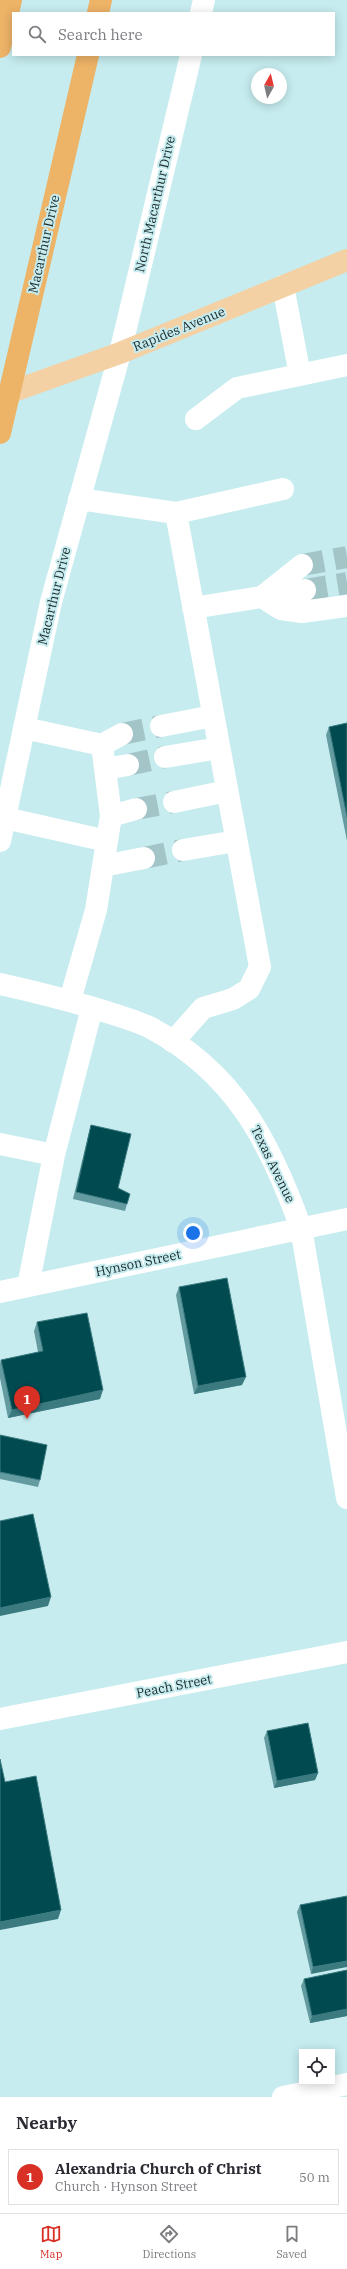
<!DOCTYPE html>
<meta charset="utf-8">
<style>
:root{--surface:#fff;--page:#f7f7f7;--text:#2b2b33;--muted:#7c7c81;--line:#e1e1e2;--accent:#d93025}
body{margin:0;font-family:"IBM Plex Serif",serif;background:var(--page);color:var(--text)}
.controls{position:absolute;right:12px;bottom:12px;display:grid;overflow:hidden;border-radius:0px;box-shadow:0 2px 10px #0003}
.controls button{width:36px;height:36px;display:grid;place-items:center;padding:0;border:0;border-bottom:1px solid var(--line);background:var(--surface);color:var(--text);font:20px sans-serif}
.compass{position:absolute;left:251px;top:68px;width:36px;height:36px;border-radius:50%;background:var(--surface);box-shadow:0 2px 10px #0003;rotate:8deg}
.you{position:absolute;left:193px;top:1233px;width:14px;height:14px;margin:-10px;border:3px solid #fff;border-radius:50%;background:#1a73e8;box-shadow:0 0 0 6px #1a73e833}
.badge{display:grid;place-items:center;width:26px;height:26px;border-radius:50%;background:var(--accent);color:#fff;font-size:13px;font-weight:700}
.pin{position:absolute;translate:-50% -33px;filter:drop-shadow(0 1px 2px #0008)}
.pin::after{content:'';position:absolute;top:21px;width:14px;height:12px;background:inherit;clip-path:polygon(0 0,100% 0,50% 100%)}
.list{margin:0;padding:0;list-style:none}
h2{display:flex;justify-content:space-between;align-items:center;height:52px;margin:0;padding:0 16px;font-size:17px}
h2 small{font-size:13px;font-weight:400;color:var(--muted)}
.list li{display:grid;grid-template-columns:26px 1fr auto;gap:12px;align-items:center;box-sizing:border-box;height:56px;margin:0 8px 8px;padding:0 8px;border:1px solid var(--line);border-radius:0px}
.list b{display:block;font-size:15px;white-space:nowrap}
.list p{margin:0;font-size:13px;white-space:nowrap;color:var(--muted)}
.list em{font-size:13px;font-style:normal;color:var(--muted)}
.icon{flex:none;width:22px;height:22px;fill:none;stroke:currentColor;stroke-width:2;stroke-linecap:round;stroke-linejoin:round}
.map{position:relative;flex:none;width:347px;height:2097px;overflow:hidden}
.search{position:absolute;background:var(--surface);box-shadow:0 2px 10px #0003;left:12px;right:12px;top:12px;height:44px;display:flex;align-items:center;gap:10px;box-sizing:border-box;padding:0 14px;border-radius:0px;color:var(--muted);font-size:15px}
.sheet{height:116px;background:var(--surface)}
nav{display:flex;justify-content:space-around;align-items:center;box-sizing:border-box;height:56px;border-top:1px solid var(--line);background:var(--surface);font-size:11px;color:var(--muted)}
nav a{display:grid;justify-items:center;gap:2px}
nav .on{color:var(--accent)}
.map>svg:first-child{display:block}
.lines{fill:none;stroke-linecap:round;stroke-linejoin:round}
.minor-tunnel{stroke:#a4c5c8;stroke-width:22;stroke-dasharray:22 11;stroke-linecap:butt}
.minor{stroke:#fff;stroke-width:22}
.major{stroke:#f4d1a4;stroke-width:22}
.highway{stroke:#edb367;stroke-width:22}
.wall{fill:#639ba0}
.shaded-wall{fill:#3b7b80}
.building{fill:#004a50;stroke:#3b7b80}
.labels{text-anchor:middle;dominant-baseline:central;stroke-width:4;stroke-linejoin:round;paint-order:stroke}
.street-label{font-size:13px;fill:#1a292a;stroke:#c6ecef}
</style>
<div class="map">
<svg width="347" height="2097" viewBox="0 0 347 2097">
<rect width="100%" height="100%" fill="#c6ecef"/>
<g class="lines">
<path class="minor-tunnel" d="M302 565 347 557
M305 590 347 583
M122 734 161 726
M128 765 165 757
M136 809 174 802
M144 858 183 850"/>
<path class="minor" d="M201 13 204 0
M283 286 300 375
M196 419 237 388 347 365
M79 499 176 513 260 967 249 989 233 999 203 1008 173 1042
M176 513 283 489
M263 596 302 565
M262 597 281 609 302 612 347 606
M193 608 305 590
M161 726 213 716
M24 728 102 745 111 816 96 910 70 1000
M102 745 122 734
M165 757 219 748
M105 769 128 765
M174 802 227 791
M111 816 136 809
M5 818 107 841
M0 841 51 602 120 353 191 55
M183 850 236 841
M103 866 144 858
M0 984C32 991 63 999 94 1008 112 1014 133 1019 151 1028 235 1073 270 1142 301 1228L347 1498
M0 1144 54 1155 92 1008
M28 1286 54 1155
M0 1292 347 1219
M0 1719 347 1652
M283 2097 347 2084"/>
<path class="major" d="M0 396 120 353 347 260"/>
<path class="highway" d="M98 13 101 0
M0 47 11 0
M0 433 88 55"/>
</g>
<path class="wall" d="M347 723V841L326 735 329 727Z
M91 1125 118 1188 127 1204 125 1211 73 1199 89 1132Z
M179 1287 242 1385 194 1394 176 1295Z
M37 1322 100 1399 8 1418 0 1378V1363L1 1360 38 1352 34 1331Z
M0 1435 40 1480 38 1487 0 1479Z
M267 1731 318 1773 315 1780 274 1788 264 1738Z
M347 1896 311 1974 297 1912 300 1905Z
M347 1970V2016L310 2023 301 1986 304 1979Z"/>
<path class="shaded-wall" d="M246 1377 242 1385 194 1394 198 1386Z
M103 1390 100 1399 8 1418 12 1410Z
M51 1597 48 1606 0 1616V1608Z
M318 1773 315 1780 274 1788 277 1781Z
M61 1910 58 1919 0 1930V1922Z
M347 1961V1967L311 1974 313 1967Z
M347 2009V2016L310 2023 312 2016Z"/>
<path class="building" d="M347 723V817L329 727Z
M91 1125 131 1134 118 1188 130 1194 127 1204 76 1192Z
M227 1278 246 1377 198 1386 179 1287Z
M87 1313 103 1390 12 1410 1 1360 43 1351 37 1322Z
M0 1435 47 1445 40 1480 0 1472Z
M33 1514 51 1597 0 1608V1521Z
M308 1723 318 1773 277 1781 267 1731Z
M0 1759 5 1782 36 1776 61 1910 0 1922Z
M347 1896V1961L313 1967 300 1905Z
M347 1970V2009L312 2016 304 1979Z"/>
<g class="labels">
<g class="street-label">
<text transform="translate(155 204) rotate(-77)">North Macarthur Drive</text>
<text transform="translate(44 244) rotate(-77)">Macarthur Drive</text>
<text transform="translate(179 329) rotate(-22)">Rapides Avenue</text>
<text transform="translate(54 596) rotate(-76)">Macarthur Drive</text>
<text transform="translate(273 1164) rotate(64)">Texas Avenue</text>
<text transform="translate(138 1263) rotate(-12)">Hynson Street</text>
<text transform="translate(174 1686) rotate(-11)">Peach Street</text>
</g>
</g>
</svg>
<div class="controls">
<button><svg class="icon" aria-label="locate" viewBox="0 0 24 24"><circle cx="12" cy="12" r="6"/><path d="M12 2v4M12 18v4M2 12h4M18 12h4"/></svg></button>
</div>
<svg class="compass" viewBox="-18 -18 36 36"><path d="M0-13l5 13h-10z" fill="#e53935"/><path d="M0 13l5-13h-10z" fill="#7c7c81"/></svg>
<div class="you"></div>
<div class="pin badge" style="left:27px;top:1419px">1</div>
<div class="search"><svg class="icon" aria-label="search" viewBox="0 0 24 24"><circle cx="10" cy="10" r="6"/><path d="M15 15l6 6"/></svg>Search here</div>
</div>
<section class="sheet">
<h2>Nearby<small></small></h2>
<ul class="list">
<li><span class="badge">1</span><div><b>Alexandria Church of Christ</b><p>Church · Hynson Street</p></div><em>50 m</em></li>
</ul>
</section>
<nav>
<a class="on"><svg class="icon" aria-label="map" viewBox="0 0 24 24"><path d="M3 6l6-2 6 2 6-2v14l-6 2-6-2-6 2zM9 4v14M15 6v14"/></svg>Map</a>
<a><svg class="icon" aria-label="directions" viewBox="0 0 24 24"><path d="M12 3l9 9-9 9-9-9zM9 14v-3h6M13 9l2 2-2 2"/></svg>Directions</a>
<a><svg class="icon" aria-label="saved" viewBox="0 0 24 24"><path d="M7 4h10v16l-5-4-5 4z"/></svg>Saved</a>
</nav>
